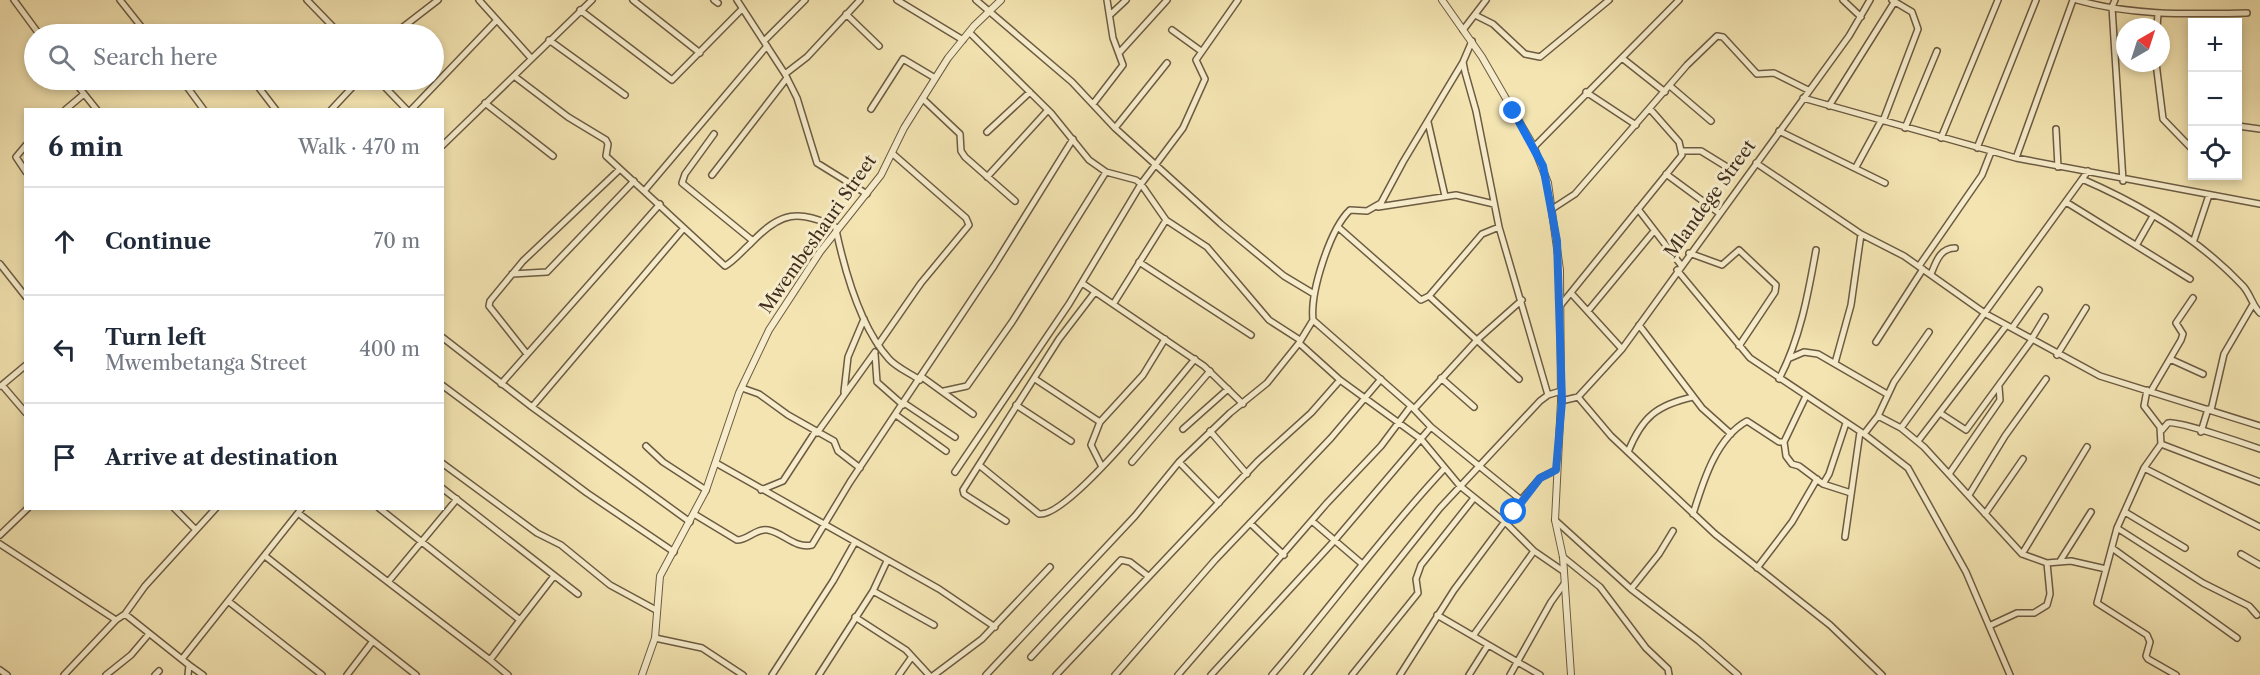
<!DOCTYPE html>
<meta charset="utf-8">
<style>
:root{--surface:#fff;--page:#f2f2f3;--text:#1f2937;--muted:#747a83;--line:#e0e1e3}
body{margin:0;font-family:"Libre Caslon Text",serif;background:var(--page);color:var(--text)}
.controls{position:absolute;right:18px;top:18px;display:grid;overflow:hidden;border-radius:0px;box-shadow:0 3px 9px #0003}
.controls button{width:54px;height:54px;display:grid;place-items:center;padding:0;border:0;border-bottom:2px solid var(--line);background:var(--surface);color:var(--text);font:30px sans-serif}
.compass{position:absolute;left:2116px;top:18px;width:54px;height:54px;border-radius:50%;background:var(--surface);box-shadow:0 3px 9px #0003;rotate:39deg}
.stop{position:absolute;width:18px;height:18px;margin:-14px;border:4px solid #1a73e8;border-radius:50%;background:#fff}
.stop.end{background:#1a73e8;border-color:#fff;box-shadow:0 2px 6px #0008}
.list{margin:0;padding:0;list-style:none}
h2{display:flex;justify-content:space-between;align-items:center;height:78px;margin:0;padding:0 24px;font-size:26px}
h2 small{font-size:20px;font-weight:400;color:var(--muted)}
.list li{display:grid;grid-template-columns:39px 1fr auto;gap:18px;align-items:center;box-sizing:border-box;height:108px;padding:0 24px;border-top:2px solid var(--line)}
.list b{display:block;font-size:22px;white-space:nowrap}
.list p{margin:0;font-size:20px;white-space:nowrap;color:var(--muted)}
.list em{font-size:20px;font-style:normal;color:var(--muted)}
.icon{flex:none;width:33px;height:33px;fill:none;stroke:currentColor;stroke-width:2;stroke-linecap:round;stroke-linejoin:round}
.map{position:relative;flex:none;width:2260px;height:675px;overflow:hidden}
.search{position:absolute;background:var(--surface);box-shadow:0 3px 9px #0003;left:24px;top:24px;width:420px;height:66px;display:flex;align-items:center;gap:15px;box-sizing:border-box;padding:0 21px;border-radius:33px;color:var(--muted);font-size:22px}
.panel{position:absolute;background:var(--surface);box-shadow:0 3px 9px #0003;left:24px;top:108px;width:420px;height:402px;border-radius:0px}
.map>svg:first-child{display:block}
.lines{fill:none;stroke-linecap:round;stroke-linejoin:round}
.minor-casing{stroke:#6c5b43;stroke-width:8}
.tertiary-casing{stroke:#6c5b43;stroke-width:8}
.minor{stroke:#f7edcc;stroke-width:5}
.tertiary{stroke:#f7edcc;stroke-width:6}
.route{stroke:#1a73e8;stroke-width:8}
.labels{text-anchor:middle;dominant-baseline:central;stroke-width:6;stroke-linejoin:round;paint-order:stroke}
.street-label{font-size:18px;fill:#3f2d1e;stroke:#f7edcc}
</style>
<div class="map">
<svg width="2260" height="675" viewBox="0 0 2260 675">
<rect width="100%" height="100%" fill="#f3e4b1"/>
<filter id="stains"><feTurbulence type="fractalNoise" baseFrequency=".00333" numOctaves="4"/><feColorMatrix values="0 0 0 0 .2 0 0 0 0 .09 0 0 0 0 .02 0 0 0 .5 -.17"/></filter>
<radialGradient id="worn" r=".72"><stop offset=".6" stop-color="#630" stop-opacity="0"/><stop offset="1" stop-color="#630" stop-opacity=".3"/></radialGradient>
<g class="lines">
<defs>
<path id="minor" d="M14 0 39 34
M120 0 147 34
M307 0 340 34
M479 0 531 58
M633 0 700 53
M714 0 718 3
M737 0 785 74 797 98 817 163 867 194
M897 0 963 40
M976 0 1072 82 1115 128 1221 224 1284 276 1314 294
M1843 0 1861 17
M2077 0C2132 16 2190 14 2247 13
M2115 0 2112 7 2123 181
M580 10 672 80 742 9
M846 14 879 46
M1110 15 1126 0
M1475 15 1493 24 1525 54 1540 57 1609 0
M2157 27 2158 14
M1172 30 1201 51
M1463 30 1486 0
M970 33 1051 113 1089 160 1106 172 1136 180 1141 184 1166 220 1207 247 1269 320 1300 340
M394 34 438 0
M549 40 625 95
M764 41 805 0
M1472 41 1463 62 1465 72 1476 111 1499 227 1548 395
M1119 53 1167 0
M1622 58 1665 92
M1463 62 1403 162 1381 203 1367 211 1350 210C1330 229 1310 292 1313 320L1411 406 1431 427 1521 500
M2156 63 2163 119 2192 149
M785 74 807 57 860 0
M514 76 568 117 606 140 608 144 606 156 725 266C734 261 742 251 750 244 781 211 798 209 838 228
M73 80 97 110
M182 80 204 110
M253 80 276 110
M378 80 407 110
M1670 86 1711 121
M1586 92 1636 125
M1803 98 2016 158 2260 204
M923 99 960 134 961 151 965 157 1015 201
M485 103 553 156
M1093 104 1123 65 1113 38 1107 0
M1829 106 1895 1
M871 109 903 59 935 78
M65 110 84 94
M331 110 359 80
M411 110 497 20
M1883 121 1918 29 1912 12 1892 0
M1428 122 1445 196
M2238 126 2260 129
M1115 128 1167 63
M1905 128 1937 51
M2056 129 2058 167
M1779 131 1885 183
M987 132 1030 92
M714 134 685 174 682 183 753 241
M1941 138 1998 0
M26 145 16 157 26 172
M442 146 592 0
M1534 147 1679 0
M1977 148 2036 0
M1683 151H1701L1727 167
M2016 158 2073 0
M1756 163 1861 234 1904 256 1986 314 2100 376 2260 426
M1856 167 1881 121
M1666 174 1719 213
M712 175 787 78
M987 177 1048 110
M2082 179C2142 205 2198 238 2243 286 2251 295 2252 305 2260 313
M645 190 767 46
M2066 202 2190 279
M1378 207 1456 195 1494 204
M1552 209 1575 194 1687 65 1717 36 1723 37 1757 74 1774 73 1808 90
M1638 209 1681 265
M1338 227 1421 300 1429 296 1482 234 1499 227
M836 230C845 272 860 327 889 359 897 368 910 373 920 380
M2194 240 2209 195
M2137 244 2153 216
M1689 253 1722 265 1739 250 1776 285 1775 292 1739 346
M1139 262 1251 335
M0 264 26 297
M1919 266 1982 175 1991 152
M1677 270 1750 358 1864 434 1908 468 1966 572 2010 675
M512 274 547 272 634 181
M1931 274C1936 262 1940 248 1955 248
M1082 283 1204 366 1243 404
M1571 293 1622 349
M1429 296 1519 379
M1114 303 1166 220
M1560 306 1682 155 1679 142 1650 109
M1588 311 1654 231
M1639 325 1702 408 1731 434
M2012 328 2039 290
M442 337 532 407 690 522
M2031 340 2045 317
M1876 342 1923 269
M1299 343 1340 380 1421 439 1460 486 1506 523 1534 551 1563 571
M878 345 921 283 969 225 966 218 893 154
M527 354 489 306 490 301 523 261 619 170
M875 354 877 382 903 405
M2057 355 2086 308
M1790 358 1804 352 1818 354 1887 394
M2170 359 2203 374
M1835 363 1851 305 1861 234
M922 377 973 414
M1441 378 1474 407
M1035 379 1100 422 1143 375 1165 339
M1779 379C1800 339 1808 295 1816 250
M501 384 660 204
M2 385 26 413
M442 385 587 493 674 552
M1 386 26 365
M742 388 759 394 788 415 834 441 838 451 860 468
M2147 390 2144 406 2160 427 2161 444 2144 468 2117 528 2097 603 2147 635 2150 642 2146 656 2148 659 2176 675
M944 391 967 386 1012 322 1106 172
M2151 391 2181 340 2183 334 2176 323 2193 298
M844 392 848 357 864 319
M1578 397 1611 436 1715 534 1830 625 1882 675
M1561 401 1578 397 1622 349 1849 36 1870 0
M904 403 955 437
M1016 405 1071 441
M532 407 684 228
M1414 409 1478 339 1522 300
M2211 410 2224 354 2252 306
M1940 413 1966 430 2031 341
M896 415 946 451
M1878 416 1901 428 1924 447 2022 554 2047 563 2071 561 2106 569
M1100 422 1091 445 1102 467
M1901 428 2088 171
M1183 429 1228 389
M2162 430 2168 423C2176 420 2246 444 2260 449
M1210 431 1247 474
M2201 432 2208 409
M817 433 875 352
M1864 434 1878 416 1894 382 1929 332
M1918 441 2006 326
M1784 442 1786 456 1792 464 1799 466 1823 484 1851 493
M2161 444 2260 482
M646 446 663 462 706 490
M1628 452C1642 417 1657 405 1693 397
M1132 462 1210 371
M1179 462 1219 503
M442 463 537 533 561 545 610 585 656 610
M716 463 939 589 995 627
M979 465 1039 514C1069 518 1172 386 1195 359
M2144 468 2260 527
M955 472 1069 304 1141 184 1183 128 1205 79 1196 60 1238 0
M1949 474 2000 400 1999 387
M1823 484 1829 474 1846 423
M442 488 578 594
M761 490 783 481 815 432
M1969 495 2005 436 2046 379
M174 508 195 529
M2125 512 2185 548
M298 513 490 660 520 620 379 508
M694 514 737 540C748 540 756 528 768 530 784 533 795 549 812 545L850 482 994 266 1073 139
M1693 514C1703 482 1716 438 1747 421L1779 442H1784L1806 396
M1985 514 2023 459
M1555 520 1631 589 1699 641 1738 675
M1006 521 964 494 963 490 1059 339 1095 292
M1312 521 1361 563
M1250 523 1284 555
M2117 528 2203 583 2249 606 2257 615
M0 535 28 508
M1845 537 1860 432
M0 544 116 620
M2112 548 2237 638
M2022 554 2087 447
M2241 554 2260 565
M265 556 416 675
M1563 557 1600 587 1646 648 1668 669 1669 675
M2060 561 2091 512
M1757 568 1792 522 1817 479
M388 582 457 499
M1631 589 1659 554 1673 531
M873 591 934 625
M228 601 322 675
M125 614 189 665
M1437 615 1540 675
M855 617 906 650 929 675
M520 620 554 576
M1989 626 2017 613H2034L2047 605 2050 594 2047 563
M1473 636 1534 551
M655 638 702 648 743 675
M1031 657 1121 560 1130 562 1148 576
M182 659 302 508
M490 660 508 675
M0 670 7 675
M64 675 116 620 125 614 145 586 216 508
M106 675 131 655 148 635
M155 675 159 671
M188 675 189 665 203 675
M347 675 373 641
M772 675 833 581 855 542
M819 675 873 591 887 561
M899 675 911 658
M934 675 982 639 1050 567
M986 675 1135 516 1179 462 1230 413 1267 383 1299 343 1313 320
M1056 675 1258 461 1311 413 1340 380
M1115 675 1215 560 1331 438 1381 379
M1178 675 1327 503 1381 446 1411 406
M1211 675 1335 540 1431 427
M1272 675C1331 607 1383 534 1444 469
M1307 675 1440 508 1540 401 1548 395 1561 391
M1352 675 1418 593 1416 579 1421 565 1474 498
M1400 675 1454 590 1521 500 1540 478 1556 470
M1469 675 1488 645
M1510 675 1551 602 1564 584"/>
<path id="tertiary" d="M1442 0 1482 57 1534 147 1548 183 1560 270 1561 401 1555 520 1563 557 1571 675
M642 675 655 638 660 576 706 490 739 393 769 330 820 252 881 175 904 128 948 58 974 26 1001 0"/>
</defs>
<use href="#minor" class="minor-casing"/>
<use href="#tertiary" class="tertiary-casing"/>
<use href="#minor" class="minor"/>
<use href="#tertiary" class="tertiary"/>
</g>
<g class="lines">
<path class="route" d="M1513 111 1543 166 1557 241 1562 401 1556 470 1540 478 1514 512"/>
</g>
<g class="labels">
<g class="street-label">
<text transform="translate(1710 199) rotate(-54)">Mlandege Street</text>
<text transform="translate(818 234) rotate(-55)">Mwembeshauri Street</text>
</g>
</g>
<rect width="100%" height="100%" filter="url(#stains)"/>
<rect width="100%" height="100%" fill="url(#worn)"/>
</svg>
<div class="controls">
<button>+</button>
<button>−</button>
<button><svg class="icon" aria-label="locate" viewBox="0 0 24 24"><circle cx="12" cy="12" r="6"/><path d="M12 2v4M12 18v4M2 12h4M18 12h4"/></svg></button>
</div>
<svg class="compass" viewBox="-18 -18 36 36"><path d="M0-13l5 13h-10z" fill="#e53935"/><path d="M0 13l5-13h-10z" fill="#747a83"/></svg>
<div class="stop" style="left:1514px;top:512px"></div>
<div class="stop end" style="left:1513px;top:111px"></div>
<div class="search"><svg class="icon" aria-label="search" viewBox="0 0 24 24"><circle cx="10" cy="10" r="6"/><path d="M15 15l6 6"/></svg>Search here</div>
<section class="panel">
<h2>6 min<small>Walk · 470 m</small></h2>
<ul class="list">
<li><svg class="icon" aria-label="ahead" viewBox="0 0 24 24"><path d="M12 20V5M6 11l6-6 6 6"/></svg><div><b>Continue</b></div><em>70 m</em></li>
<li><svg class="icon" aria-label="left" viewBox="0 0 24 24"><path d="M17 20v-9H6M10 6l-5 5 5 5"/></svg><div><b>Turn left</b><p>Mwembetanga Street</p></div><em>400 m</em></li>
<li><svg class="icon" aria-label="arrive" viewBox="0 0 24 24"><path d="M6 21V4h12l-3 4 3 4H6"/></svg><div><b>Arrive at destination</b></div></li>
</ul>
</section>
</div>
